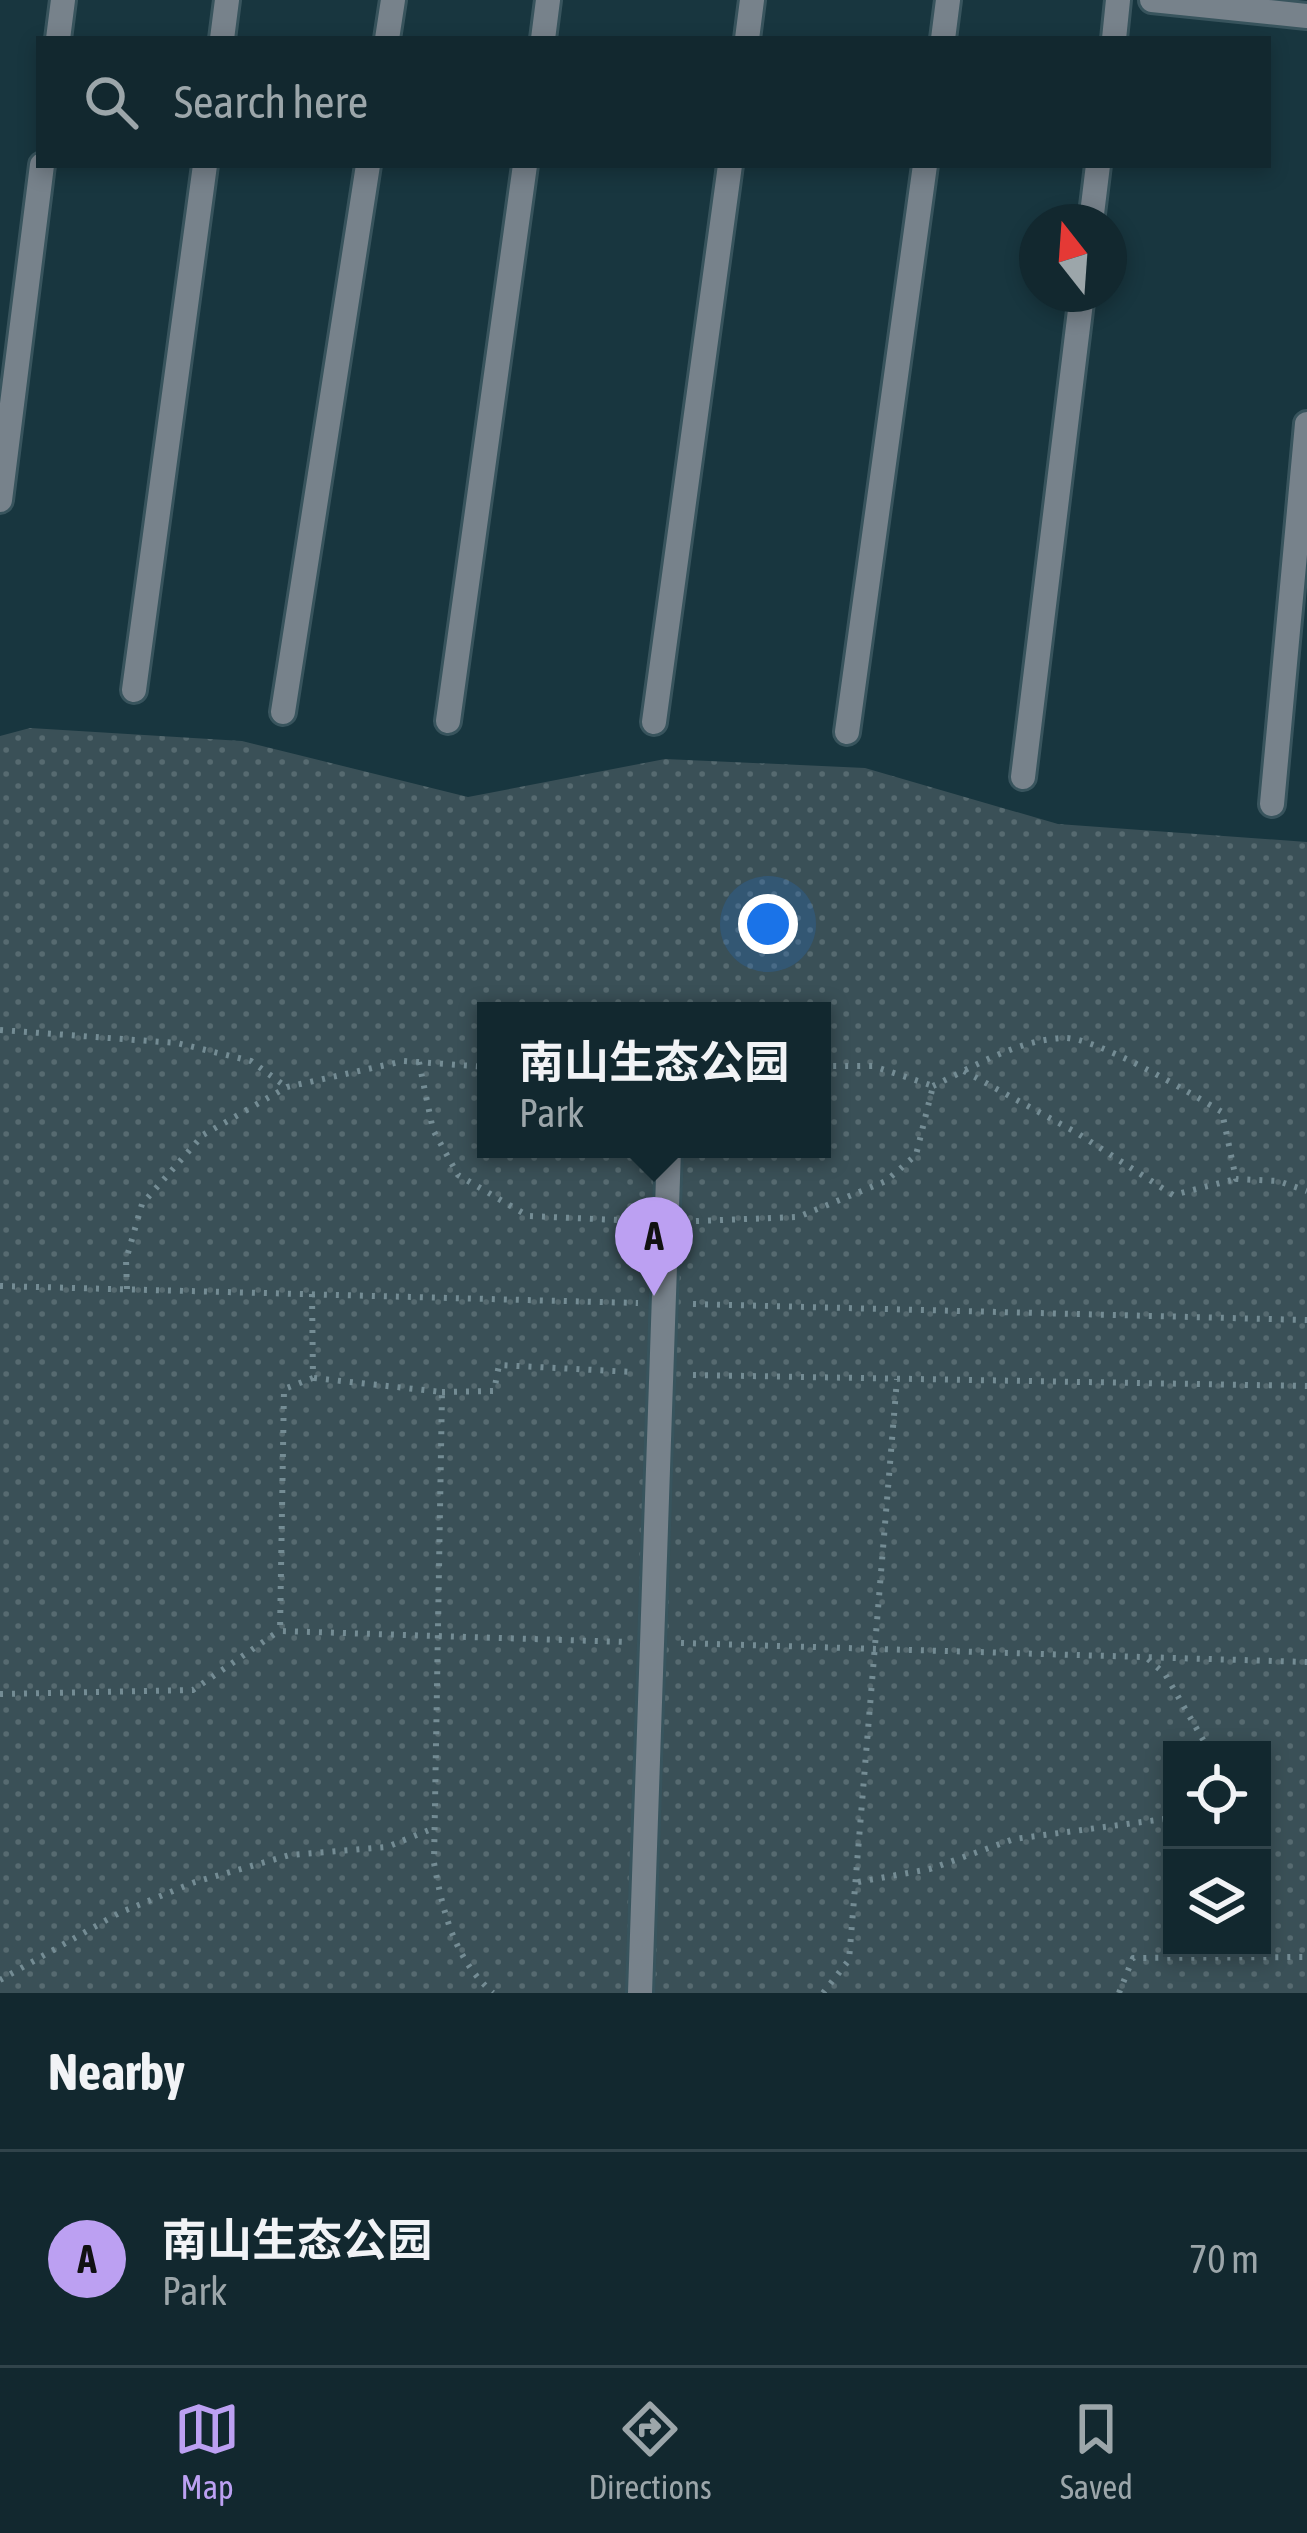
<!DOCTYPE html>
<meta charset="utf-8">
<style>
:root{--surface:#12282f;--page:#1b3037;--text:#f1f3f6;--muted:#9ca6aa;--line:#31444b;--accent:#bca0f2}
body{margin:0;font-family:"Asap Condensed","Noto Sans SC",sans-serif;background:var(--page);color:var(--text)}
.controls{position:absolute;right:36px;bottom:36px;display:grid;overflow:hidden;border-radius:0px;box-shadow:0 6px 18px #0003}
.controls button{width:108px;height:108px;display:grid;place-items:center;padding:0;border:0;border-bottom:3px solid var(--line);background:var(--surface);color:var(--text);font:60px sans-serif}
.compass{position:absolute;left:1019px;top:204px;width:108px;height:108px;border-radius:50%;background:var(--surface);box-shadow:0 6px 18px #0003;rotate:343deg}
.you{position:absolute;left:768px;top:924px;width:42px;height:42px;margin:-30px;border:9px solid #fff;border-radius:50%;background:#1a73e8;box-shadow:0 0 0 18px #1a73e833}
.badge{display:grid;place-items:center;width:78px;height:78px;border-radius:50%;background:var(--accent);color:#111;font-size:39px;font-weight:700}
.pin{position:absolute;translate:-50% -99px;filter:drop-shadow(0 3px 6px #0008)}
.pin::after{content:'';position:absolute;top:63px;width:42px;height:36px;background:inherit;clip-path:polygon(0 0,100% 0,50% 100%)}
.popup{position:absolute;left:477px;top:1002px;width:354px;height:156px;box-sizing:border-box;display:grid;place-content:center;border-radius:0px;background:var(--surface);filter:drop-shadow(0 3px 9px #0005);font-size:39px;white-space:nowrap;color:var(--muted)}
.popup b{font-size:45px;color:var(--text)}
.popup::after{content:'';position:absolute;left:50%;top:100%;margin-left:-24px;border:24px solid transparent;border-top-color:var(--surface)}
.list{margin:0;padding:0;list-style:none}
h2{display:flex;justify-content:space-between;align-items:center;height:156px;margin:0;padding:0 48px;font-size:51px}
h2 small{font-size:39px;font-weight:400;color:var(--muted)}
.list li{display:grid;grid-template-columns:78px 1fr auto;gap:36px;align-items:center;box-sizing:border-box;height:216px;padding:0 48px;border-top:3px solid var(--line)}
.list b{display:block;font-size:45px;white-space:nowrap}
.list p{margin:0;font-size:39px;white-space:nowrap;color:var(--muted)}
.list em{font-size:39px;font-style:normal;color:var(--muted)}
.icon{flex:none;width:66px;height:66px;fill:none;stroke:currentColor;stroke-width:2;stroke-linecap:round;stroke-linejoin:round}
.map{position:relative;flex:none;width:1307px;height:1993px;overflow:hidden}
.search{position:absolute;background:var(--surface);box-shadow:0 6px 18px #0003;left:36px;right:36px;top:36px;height:132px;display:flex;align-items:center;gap:30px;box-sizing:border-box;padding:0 42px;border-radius:0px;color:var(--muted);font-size:45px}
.sheet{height:372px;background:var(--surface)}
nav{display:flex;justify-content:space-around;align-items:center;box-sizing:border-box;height:168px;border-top:3px solid var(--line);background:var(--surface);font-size:33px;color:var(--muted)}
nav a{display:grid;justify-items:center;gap:6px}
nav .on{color:var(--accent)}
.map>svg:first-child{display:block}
.park{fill:url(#park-dots);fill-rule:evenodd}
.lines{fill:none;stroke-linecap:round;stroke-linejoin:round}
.pedestrian-casing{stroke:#38545d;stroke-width:30}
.minor-casing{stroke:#38545d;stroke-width:30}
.path{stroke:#748c94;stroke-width:6;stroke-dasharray:3 9;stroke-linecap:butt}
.pedestrian{stroke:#77828b;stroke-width:24}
.minor{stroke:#77828b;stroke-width:24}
</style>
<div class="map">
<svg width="1307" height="1993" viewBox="0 0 1307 1993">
<defs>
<pattern id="park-dots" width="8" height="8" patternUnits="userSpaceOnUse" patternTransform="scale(3)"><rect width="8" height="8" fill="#3a5057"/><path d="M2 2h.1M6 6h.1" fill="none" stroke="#566a70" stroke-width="1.8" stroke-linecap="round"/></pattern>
</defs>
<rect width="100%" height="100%" fill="#18363f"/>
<path class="park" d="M30 728 242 741 468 797 665 759 865 768 1058 824 1307 842V1993H0V736ZM486 1011H822V1149H486ZM1172 1750H1262V1948H1172Z"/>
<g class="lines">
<defs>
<path id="pedestrian" d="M640 1993 669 1149"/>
<path id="minor" d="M1152 0 1307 16
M58 39 63 0
M222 39 227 0
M387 39 393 0
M543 39 548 0
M747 39 752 0
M943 39 948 0
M1114 39 1118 0
M1091 222 1098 165
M0 500 42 165
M134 690 205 165
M283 712 368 165
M448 721 525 165
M654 722 730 165
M847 732 925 165
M1023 777 1082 294
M1272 804 1307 424"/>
</defs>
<use href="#pedestrian" class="pedestrian-casing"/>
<use href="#minor" class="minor-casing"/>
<path class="path" d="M0 1030 177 1043 251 1061 285 1086
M419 1062 433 1130 458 1175 528 1216 641 1221
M964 1071 1077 1133 1173 1195 1236 1179
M933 1086C973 1067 1017 1040 1063 1038 1095 1036 1192 1094 1222 1112L1236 1179 1278 1181 1307 1191
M696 1221 798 1217 886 1181 916 1155 933 1086 873 1066H822
M0 1286 638 1303
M127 1289 126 1260 142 1204 203 1135 287 1087 404 1061 486 1067
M312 1294 313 1378 284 1389 280 1631 626 1642
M693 1304 1307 1320
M693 1375 1307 1386
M314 1378 442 1392 434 1863C443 1912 454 1959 493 1993
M442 1392 494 1391 499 1365 632 1372
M681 1643 1307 1662
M1148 1659 1165 1674 1209 1750
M0 1694 193 1690 279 1631
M858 1882 930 1869 1014 1839 1172 1818
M0 1980 119 1913 195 1882 290 1855 387 1847 434 1828
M823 1993 849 1960 897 1379
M1119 1993 1133 1958 1307 1957"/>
<use href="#pedestrian" class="pedestrian"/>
<use href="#minor" class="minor"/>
</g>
</svg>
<div class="controls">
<button><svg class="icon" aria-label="locate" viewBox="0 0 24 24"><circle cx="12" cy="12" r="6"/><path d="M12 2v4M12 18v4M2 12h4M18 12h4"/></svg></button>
<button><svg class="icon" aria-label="layers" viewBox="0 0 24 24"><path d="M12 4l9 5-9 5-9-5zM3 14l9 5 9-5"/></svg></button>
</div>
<svg class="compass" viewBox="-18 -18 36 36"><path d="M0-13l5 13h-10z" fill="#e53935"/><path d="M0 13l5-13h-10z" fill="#9ca6aa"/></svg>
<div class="you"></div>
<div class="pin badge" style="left:654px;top:1296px">A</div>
<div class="popup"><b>南山生态公园</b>Park</div>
<div class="search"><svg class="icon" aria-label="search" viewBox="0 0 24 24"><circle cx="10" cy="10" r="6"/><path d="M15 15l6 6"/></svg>Search here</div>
</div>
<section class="sheet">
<h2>Nearby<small></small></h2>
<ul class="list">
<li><span class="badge">A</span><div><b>南山生态公园</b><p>Park</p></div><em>70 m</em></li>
</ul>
</section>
<nav>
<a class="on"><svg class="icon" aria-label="map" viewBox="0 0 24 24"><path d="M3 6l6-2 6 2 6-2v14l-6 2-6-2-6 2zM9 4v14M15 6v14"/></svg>Map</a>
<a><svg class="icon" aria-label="directions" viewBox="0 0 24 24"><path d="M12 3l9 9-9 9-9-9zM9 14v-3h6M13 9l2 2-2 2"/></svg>Directions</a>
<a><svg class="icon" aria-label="saved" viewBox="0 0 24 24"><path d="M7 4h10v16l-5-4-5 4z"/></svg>Saved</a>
</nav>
